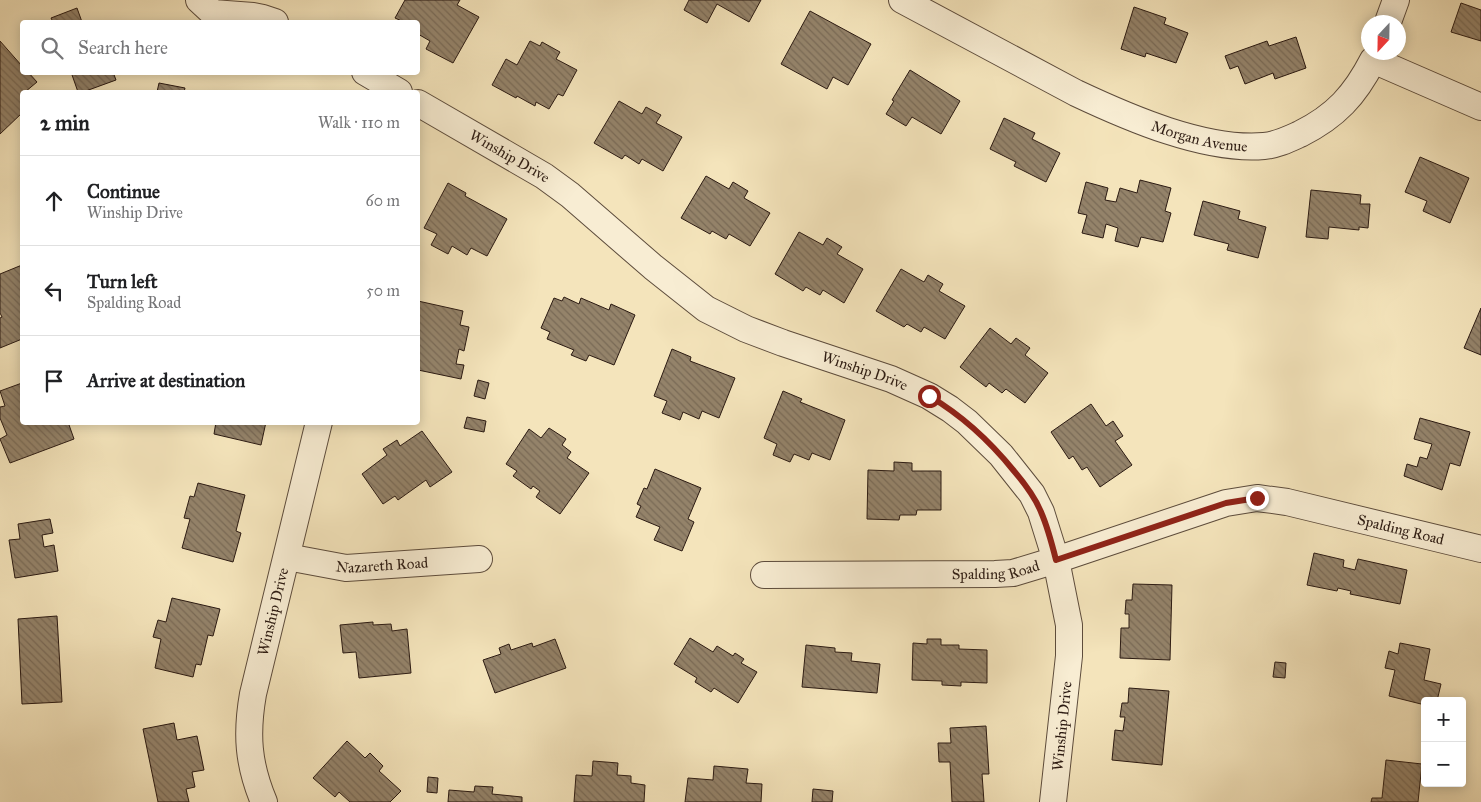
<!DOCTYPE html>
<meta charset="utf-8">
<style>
:root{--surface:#fff;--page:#f6f6f6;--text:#202124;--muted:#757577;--line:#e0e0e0}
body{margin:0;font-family:"IM FELL Great Primer",serif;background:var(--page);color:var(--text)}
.controls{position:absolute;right:15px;bottom:15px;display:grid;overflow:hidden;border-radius:5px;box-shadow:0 2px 12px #0003}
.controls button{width:45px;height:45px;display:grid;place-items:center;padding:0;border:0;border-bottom:1px solid var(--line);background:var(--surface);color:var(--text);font:25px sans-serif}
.compass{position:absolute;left:1361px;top:15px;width:45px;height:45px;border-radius:50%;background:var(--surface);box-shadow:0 2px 12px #0003;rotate:202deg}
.stop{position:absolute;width:15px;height:15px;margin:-11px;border:4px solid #8f2418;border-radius:50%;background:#fff}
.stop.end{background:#8f2418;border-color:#fff;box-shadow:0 1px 5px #0008}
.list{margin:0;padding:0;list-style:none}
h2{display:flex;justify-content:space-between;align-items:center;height:65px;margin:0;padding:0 20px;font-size:21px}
h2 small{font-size:16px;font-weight:400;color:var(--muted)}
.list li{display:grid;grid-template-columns:32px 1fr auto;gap:15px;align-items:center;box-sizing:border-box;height:90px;padding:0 20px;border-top:1px solid var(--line)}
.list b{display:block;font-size:19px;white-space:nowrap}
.list p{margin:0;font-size:16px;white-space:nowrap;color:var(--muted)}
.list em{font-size:16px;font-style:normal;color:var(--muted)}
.icon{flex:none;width:28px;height:28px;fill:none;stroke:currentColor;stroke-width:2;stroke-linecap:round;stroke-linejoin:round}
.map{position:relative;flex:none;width:1481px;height:802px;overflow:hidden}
.search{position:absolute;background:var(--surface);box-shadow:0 2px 12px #0003;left:20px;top:20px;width:400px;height:55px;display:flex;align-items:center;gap:12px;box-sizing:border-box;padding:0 18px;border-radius:5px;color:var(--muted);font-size:19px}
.panel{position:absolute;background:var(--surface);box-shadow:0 2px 12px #0003;left:20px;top:90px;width:400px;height:335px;border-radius:5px}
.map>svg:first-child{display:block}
.building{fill:url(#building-back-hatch);stroke:#2b1a12}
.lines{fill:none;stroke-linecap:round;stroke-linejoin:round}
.minor-casing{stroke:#5d4c3c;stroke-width:28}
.minor{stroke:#f8edd3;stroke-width:26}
.route{stroke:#8f2418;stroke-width:6}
.labels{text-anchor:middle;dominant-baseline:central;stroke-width:5;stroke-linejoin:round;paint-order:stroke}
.street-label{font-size:15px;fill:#2b1a12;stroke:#f8edd3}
</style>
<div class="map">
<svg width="1481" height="802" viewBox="0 0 1481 802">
<defs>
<pattern id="building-back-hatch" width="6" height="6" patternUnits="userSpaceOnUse" patternTransform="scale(1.25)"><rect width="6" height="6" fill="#94836a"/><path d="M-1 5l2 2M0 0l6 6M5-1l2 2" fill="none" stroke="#796a56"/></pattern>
</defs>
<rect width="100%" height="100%" fill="#f4e4bb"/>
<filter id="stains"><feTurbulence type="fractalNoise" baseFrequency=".004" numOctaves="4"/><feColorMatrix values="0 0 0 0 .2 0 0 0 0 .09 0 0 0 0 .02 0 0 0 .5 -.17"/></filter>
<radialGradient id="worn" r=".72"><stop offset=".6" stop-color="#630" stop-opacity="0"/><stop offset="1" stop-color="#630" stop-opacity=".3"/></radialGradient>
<path class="building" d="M405 0H460L457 5 479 17 453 63 426 49 430 41 418 34V22H404L395 18Z
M689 0H761L749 22 717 4 707 23 684 10Z
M1461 3 1481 10V41L1451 32Z
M1134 7 1166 18 1164 24 1188 33 1176 63 1146 53 1145 57 1121 49Z
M77 8 82 22H53L51 18Z
M810 11 871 44 848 85 833 77 827 89 781 64Z
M1296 37 1306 68 1275 79 1273 73 1245 84 1238 66 1230 69 1225 56 1267 41 1269 46Z
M0 41 22 66V72H28L37 82 25 92H22L21 97 22 99V113L0 134Z
M530 41 540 46 542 42 560 52 556 59 577 70 563 96 558 94 549 109 536 102 535 106 517 96 516 98 492 85 506 59 517 65Z
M910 70 960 101 941 134 912 117 906 126 886 114 894 101 892 100Z
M71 72H113L116 80 83 92H78Z
M159 83 185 88 184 92H157Z
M619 101 642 114 646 107 661 115 656 123 682 137 663 171 642 159 639 164 625 155 622 159 594 143Z
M1004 118 1035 133 1032 139 1060 153 1046 182 1014 166 1016 162 990 149Z
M1420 157 1469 178 1450 223 1423 211 1427 201 1405 192Z
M706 176 729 189 733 182 748 191 744 198 770 213 750 246 729 234 726 239 712 231 710 234 681 218Z
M1140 180 1171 188 1165 211 1171 213 1163 242 1141 237 1138 247 1115 241 1118 228 1106 224 1103 238 1082 233 1087 215 1078 213 1086 182 1108 188 1105 200 1116 202 1120 188 1137 193Z
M448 183 466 193 465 196 507 219 487 256 471 248 467 255 452 246 448 254 431 245 437 234 424 228Z
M1311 190 1361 195 1360 204H1370L1368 228 1359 227V230L1329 227 1328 239 1306 237Z
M1203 201 1240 211 1238 219 1266 227 1258 258 1227 250 1229 244 1194 235Z
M799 232 823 245 827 238 842 247 837 254 863 269 844 303 823 290 820 295 806 287 803 291 775 274Z
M22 265V339L0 348V318L2 317 0 313V274Z
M901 269 924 282 928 275 943 284 939 291 965 306 945 339 924 327 921 332 907 324 904 327 876 311Z
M564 297 579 304 581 298 609 310 611 304 635 315 614 365 589 355 586 361 571 355 574 350 547 339 550 332 541 328 554 298 562 301Z
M418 301 463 311 460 325 469 327 464 351 459 349 456 364 464 365 461 379 418 370Z
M1481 308V355L1464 348Z
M990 328 1011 344 1016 338 1030 348 1025 355 1048 373 1025 403 1006 389 1002 393 989 383 986 387 960 367Z
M672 349 691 357 690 361 735 378 719 418 702 411 699 419 683 412 680 420 662 413 667 401 654 396Z
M478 380 489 383 485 399 474 396Z
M22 383V422H68L74 439 10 463 0 439 7 435 0 418V407L5 406 0 391Z
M783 391 802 399 800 402 845 420 830 460 812 453 809 460 794 454 790 462 773 455 777 444 764 438Z
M1091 404 1106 426 1113 421 1123 436 1115 441 1132 465 1100 487 1087 467 1082 470 1073 456 1069 459 1051 432Z
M467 417 486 421 484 432 464 428Z
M1420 418 1470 432 1460 466 1450 463 1442 490 1404 476 1407 464 1417 467 1420 457 1427 459 1432 444 1414 439Z
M216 422H266L261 445 214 434Z
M549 428 566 439 562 445 571 452 567 458 589 473 560 514 536 497 540 491 533 486 531 489 513 476 517 471 506 464 529 429 541 438Z
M422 431 452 472 430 487 426 480 398 500 395 496 383 504 362 474 387 455 383 449 397 440 400 446Z
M894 462 912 463V471H941V510H917L916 515H900L899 520 867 519 868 470 894 471Z
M655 469 701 488 688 519 694 522 682 551 654 540 660 527 636 517 641 506 637 504 644 488 647 489Z
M198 483 245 495 236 531 241 533 233 562 182 548 190 519 184 518 190 496 194 497Z
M50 519 53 533 42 535 44 547 54 545 58 571 15 578 9 540 20 539 18 524Z
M1314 553 1344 560 1343 567 1355 570 1358 559 1407 570 1400 604 1350 594 1351 591 1338 588 1337 591 1307 585Z
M1133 584 1172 585 1170 660 1120 658 1121 628H1129V614H1125L1126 600H1132Z
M172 598 220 609 213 636 208 635 201 665 196 664 193 677 155 668 161 639 153 637 158 620 166 622Z
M57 616 62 702 22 704 18 619Z
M373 622V625L391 624 392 631 407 629 411 673 359 678 356 652 343 653 340 625Z
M690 638 713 652 717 646 733 656 735 653 744 659 741 663 757 672 738 703 714 688 711 692 695 682 697 678 674 664Z
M555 639 566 668 495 693 483 660 501 654 499 648 509 644 511 650 532 643 533 647Z
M927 639H941V645H959V649L987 650V683L961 682V686L942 685V681L912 680 913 643 927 644Z
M1400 643 1430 649 1424 680 1441 684 1437 701H1425V705L1389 696 1395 670 1385 668 1389 651 1398 654Z
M806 645 835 648V652L852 653 851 661 880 664 877 693 802 687Z
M1275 662 1286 663 1285 678 1273 677Z
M1129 688 1169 691 1162 765 1112 760 1115 730 1123 731 1125 717H1120L1122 703H1128Z
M174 723 177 740 197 736 204 770 192 772 195 787 186 789 189 802H158L143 729Z
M986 726 989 774H982L984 802H952L950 762H939L938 743H951L950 728Z
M347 741 365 758 370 753 383 766 379 771 401 791 390 802H350L339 792 335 797 313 778Z
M1386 760 1422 764 1418 802H1371L1372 798H1382Z
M593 761 618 763 617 775 631 776V783L645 785 644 802H574L576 775 592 776Z
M714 766 748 769 746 783 762 784 761 802H685L688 778 713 780Z
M428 777 438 778 437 793 427 792Z
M475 786 493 787 492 794 522 797V802H448L449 790 474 792Z
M813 789 833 791 832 802H812Z"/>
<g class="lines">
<defs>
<g id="minor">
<path d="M199 0 213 13 253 16 263 18 275 22"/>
<path id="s1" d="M902 0 1076 93C1129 118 1205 151 1264 146 1277 145 1289 139 1300 134 1336 116 1355 95 1373 60L1481 107"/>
<path d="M1388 22 1396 0"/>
<path d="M365 72 399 92"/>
<path id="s2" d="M418 103 544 176 570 195 653 267 706 309 746 329 783 343 891 379 929 396 950 409 967 422 1001 455 1032 494 1041 512 1056 560 1069 625V656L1053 802"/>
<path id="s3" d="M287 557 346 568 479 559"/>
<path id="s4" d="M764 575 995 574 1013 573 1056 560 1226 503 1257 498 1287 502 1481 549"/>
<path id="s5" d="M264 802C248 764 246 734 253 694L319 422"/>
</g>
</defs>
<use href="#minor" class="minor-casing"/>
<use href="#minor" class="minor"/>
</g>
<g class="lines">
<path class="route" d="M929 396C963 416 989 440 1014 471 1025 484 1035 497 1041 512 1048 528 1052 544 1056 560L1226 503 1257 498"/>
</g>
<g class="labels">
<g class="street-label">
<text stroke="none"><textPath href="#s1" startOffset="329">Morgan Avenue</textPath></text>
<text stroke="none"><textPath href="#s2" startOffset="106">Winship Drive</textPath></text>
<text stroke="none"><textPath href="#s2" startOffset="526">Winship Drive</textPath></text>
<text stroke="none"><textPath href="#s4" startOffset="652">Spalding Road</textPath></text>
<text stroke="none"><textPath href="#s3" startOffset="96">Nazareth Road</textPath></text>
<text stroke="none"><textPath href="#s4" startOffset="232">Spalding Road</textPath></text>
<text stroke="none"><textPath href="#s5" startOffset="195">Winship Drive</textPath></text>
<text transform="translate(1062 726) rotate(-84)">Winship Drive</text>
</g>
</g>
<rect width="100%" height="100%" filter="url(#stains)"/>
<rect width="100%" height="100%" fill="url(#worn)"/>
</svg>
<div class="controls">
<button>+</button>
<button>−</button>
</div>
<svg class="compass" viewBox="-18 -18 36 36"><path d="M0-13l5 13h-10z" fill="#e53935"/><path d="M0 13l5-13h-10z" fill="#757577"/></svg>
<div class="stop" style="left:929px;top:396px"></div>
<div class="stop end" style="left:1257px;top:498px"></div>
<div class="search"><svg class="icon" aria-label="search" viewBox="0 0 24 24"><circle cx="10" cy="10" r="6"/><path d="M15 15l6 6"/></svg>Search here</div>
<section class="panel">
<h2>2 min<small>Walk · 110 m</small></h2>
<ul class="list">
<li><svg class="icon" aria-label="ahead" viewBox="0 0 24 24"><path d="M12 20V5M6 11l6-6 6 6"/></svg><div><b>Continue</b><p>Winship Drive</p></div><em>60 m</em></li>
<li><svg class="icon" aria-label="left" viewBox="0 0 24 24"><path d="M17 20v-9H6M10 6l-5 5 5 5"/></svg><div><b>Turn left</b><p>Spalding Road</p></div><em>50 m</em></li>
<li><svg class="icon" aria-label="arrive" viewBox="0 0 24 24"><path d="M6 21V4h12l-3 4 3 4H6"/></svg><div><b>Arrive at destination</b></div></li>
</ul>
</section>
</div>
